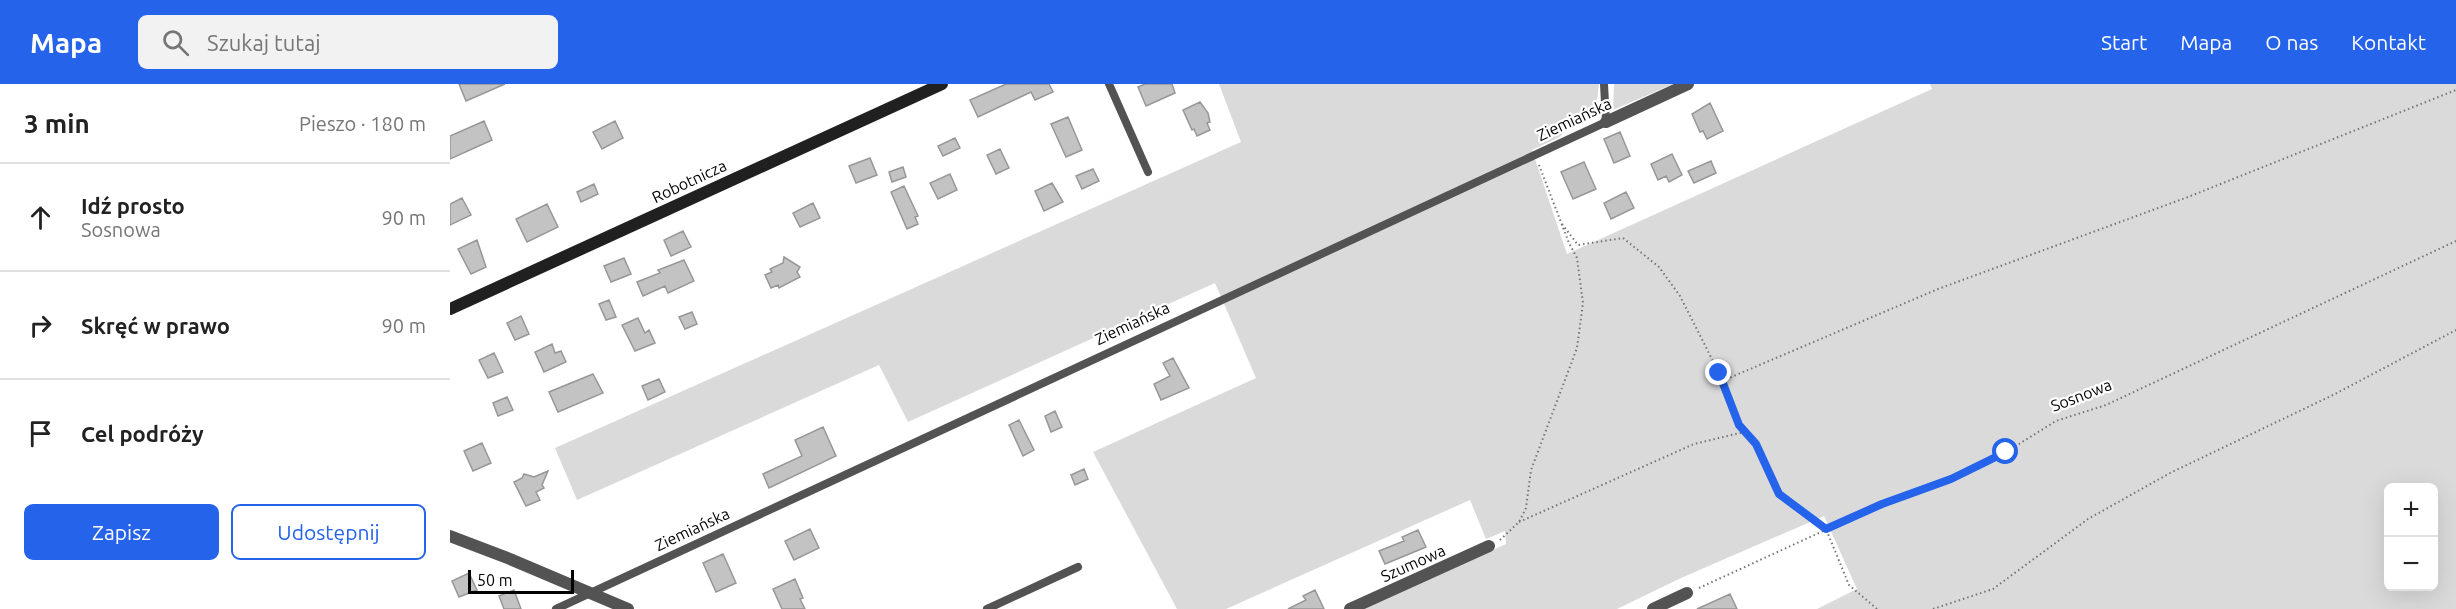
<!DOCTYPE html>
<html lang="pl">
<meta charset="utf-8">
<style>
:root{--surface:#fff;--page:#f2f2f2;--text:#222;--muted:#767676;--line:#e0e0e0;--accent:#2563eb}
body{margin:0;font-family:Ubuntu,sans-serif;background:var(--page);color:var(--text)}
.controls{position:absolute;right:18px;bottom:18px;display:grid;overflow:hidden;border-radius:9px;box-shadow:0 6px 24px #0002}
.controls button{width:54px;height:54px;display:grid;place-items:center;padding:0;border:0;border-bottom:2px solid var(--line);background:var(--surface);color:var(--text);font:30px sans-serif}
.scale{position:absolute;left:18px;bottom:15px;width:106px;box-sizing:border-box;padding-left:6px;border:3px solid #000;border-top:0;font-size:16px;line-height:21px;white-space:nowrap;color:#000;-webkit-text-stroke:4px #fff;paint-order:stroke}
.stop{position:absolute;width:18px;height:18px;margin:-14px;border:4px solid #2563eb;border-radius:50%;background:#fff}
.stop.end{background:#2563eb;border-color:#fff;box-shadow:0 2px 6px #0008}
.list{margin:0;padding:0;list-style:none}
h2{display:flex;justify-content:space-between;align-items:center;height:78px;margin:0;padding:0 24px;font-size:26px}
h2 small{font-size:20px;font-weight:400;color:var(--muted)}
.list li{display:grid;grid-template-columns:39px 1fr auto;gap:18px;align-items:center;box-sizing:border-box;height:108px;padding:0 24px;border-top:2px solid var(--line)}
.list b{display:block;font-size:22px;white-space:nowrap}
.list p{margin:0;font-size:20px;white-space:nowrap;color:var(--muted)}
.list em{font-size:20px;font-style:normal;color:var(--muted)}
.actions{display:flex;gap:12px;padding:18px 24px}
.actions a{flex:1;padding:14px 0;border:2px solid var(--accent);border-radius:9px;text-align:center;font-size:21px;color:var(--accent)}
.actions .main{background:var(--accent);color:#fff}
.icon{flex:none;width:33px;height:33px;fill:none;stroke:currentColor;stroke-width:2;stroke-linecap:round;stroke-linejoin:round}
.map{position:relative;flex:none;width:2006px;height:525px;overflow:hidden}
header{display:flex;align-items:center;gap:36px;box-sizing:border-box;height:84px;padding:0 30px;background:var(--accent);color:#fff}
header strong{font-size:28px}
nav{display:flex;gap:33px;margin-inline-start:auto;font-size:21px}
.search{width:420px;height:54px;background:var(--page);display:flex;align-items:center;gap:15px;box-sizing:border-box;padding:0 21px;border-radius:9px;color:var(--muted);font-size:22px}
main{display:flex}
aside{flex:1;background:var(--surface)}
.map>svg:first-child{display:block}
.green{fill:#dadada;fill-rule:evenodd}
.building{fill:#c3c3c3;stroke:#979797;stroke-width:1.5}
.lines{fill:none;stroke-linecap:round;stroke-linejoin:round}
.path{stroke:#757575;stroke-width:2;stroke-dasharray:1.5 3;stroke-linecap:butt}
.lane{stroke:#535353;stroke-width:8}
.street{stroke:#535353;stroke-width:12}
.secondary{stroke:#202020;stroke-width:12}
.route{stroke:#2563eb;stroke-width:8}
.labels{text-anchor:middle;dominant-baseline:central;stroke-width:4.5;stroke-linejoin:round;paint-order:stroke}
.street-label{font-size:16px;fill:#000;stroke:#fff}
</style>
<header>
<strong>Mapa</strong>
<div class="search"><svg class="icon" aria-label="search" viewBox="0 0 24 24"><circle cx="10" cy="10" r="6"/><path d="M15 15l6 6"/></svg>Szukaj tutaj</div>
<nav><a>Start</a><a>Mapa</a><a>O nas</a><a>Kontakt</a></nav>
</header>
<main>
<aside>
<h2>3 min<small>Pieszo · 180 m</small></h2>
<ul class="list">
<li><svg class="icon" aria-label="ahead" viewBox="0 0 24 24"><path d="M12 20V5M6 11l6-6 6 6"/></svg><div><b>Idź prosto</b><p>Sosnowa</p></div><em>90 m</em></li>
<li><svg class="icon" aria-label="right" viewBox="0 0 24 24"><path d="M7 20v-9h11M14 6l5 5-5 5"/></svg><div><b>Skręć w prawo</b></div><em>90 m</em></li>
<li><svg class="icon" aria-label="arrive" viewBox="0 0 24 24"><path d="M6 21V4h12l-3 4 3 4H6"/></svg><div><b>Cel podróży</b></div></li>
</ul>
<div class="actions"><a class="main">Zapisz</a><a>Udostępnij</a></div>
</aside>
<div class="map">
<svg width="2006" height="525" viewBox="0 0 2006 525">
<rect width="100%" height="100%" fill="#fff"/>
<path class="green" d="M769 0H1149L1146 26 1123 37 1110 53 1082 66 1117 170 1482 5 1480 0H2006V525H1367L1407 505 1374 432 1231 494 1167 525H913L1056 460 1055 447 1036 455 1020 416 776 525H727L643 368 806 294 765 199 458 338 429 281 127 416 105 364 791 58ZM1938 404H1984V502H1938Z
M1164 0H1223L1163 26Z"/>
<path class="building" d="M9 0H55L16 17Z
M556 0H599L603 8 585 16 581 8 528 33 520 16Z
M695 0H722L725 9 696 22 688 3Z
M750 18 758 29 760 38 757 39 760 46 747 52 744 45 742 46 733 26Z
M1260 19 1273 47 1257 55 1253 47 1250 48 1242 30Z
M618 33 632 66 616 73 601 40Z
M34 37 42 56 0 75V52Z
M165 37 173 54 152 65 143 48Z
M1170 48 1180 72 1164 79 1154 55Z
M505 54 510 64 493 72 488 62Z
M550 65 559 84 546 90 537 71Z
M1222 70 1232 91 1219 98 1216 92 1208 96 1201 80Z
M420 74 427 91 406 99 399 82Z
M1261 77 1266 89 1244 99 1238 87Z
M1134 78 1146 105 1123 115 1111 88Z
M453 83 456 93 442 98 439 88Z
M643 85 649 97 632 105 626 92Z
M500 90 507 106 488 115 480 99Z
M602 99 613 118 594 127 585 107Z
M144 100 148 110 131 118 127 108Z
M454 102 468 132 465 133 468 140 457 145 441 108Z
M1176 108 1184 124 1161 135 1154 119Z
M12 114 21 131 0 141V120Z
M363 119 370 134 350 143 343 129Z
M97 120 108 143 77 158 66 135Z
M233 147 241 163 221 172 214 156Z
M27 156 36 183 21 190 8 165Z
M334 173 350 183 347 188 350 193 329 204 328 201 321 204 315 191 322 188 320 185 333 179Z
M174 174 181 190 161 198 154 182Z
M234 176 244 197 218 209 215 202 193 212 187 198 210 189 208 186Z
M159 216 166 233 156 236 149 220Z
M242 228 247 240 235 245 229 233Z
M71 232 79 250 65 256 57 239Z
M188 234 195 249 199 246 205 259 185 267 172 241Z
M102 260 105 269 111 267 116 278 94 288 85 268Z
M44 269 53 288 38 294 29 276Z
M723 274 739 304 711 316 704 300 720 292 713 279Z
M143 290 153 309 108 328 99 308Z
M209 295 215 308 198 316 192 302Z
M57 313 63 326 48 332 43 319Z
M605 327 612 343 601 348 595 332Z
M569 336 584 366 573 372 559 341Z
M373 343 386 372 319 404 313 390 352 372 345 356Z
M32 359 41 379 23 387 14 367Z
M634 385 638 395 625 401 621 391Z
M98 387 92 401 94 404 86 408 90 416 76 422 64 398 72 394 74 390 84 393Z
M360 445 369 464 344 476 335 457Z
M968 446 976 463 935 480 929 467 954 457 952 453Z
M273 470 286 499 266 508 253 479Z
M19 489 27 506 9 513 2 497Z
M345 495 353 514 350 515 355 525H332L323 505Z
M64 506 71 525H54L49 512Z
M865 506 874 525H838L856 516 853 512Z
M1280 510 1287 525H1247Z"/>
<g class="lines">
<path class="path" d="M1112 140 1128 161 1173 154 1209 183 1230 212 1269 289 1289 341 1306 360 1329 410 1376 445 1399 501 1427 525
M1272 297 1488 205 1738 113 2006 6
M1069 438 1244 360 1294 348
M1050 456 1069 438 1076 424 1081 386 1127 264 1133 219 1127 174 1119 159 1089 81
M1249 504 1432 420 1501 395 1556 368 1606 337 1656 321 2006 157
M1483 525 1543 505 1638 435 1720 389 1883 311 2006 246"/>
<path class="lane" d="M659 0 698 88
M106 525 1156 38 1154 0
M537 525 628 483"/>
<path class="street" d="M1156 38 1238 0
M0 452 60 475 178 525
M900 525 1039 462
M1203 525 1237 509"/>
<path class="secondary" d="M0 225 492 0"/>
</g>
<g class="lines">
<path class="route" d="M1269 289 1289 341 1306 360 1329 410 1376 445 1432 420 1501 395 1556 368"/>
</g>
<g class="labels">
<g class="street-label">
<text transform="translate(1124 35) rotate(-25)">Ziemiańska</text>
<text transform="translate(239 97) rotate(-25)">Robotnicza</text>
<text transform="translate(682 239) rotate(-25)">Ziemiańska</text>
<text transform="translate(1631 311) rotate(-21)">Sosnowa</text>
<text transform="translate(242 445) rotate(-25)">Ziemiańska</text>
<text transform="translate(963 479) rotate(-24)">Szumowa</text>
</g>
</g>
</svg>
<div class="controls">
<button>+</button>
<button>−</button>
</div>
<div class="scale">50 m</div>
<div class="stop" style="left:1556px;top:368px"></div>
<div class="stop end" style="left:1269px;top:289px"></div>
</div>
</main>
